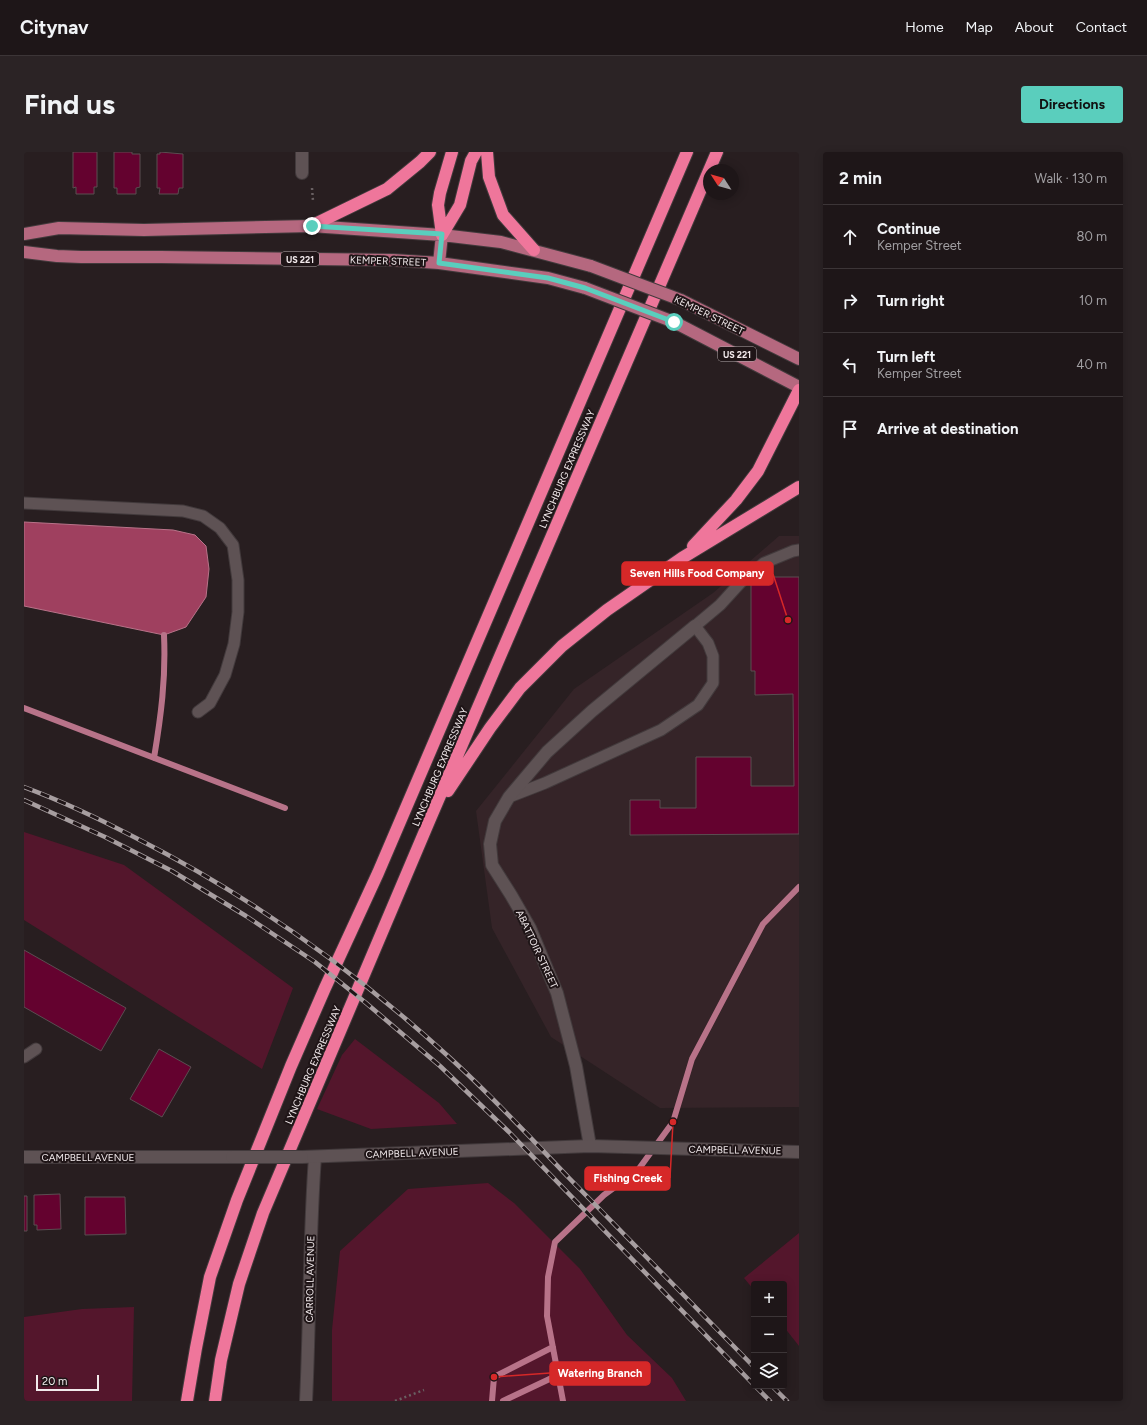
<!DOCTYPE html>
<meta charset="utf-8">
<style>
:root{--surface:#1e1618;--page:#2b2325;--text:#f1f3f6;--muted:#a19fa2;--line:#3c3537;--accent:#5acebd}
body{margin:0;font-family:Figtree,sans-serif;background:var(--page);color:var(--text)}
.controls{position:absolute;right:12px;bottom:12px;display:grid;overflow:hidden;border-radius:4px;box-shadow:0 2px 10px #0003}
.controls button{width:36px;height:36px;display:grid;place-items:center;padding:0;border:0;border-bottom:1px solid var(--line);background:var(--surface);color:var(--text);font:20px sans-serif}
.compass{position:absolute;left:679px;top:12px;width:36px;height:36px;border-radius:50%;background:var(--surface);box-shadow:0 2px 10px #0003;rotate:306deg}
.scale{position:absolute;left:12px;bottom:10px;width:63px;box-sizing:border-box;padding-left:4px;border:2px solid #f1e9eb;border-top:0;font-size:11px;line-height:14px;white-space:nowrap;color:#f1e9eb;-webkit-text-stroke:3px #1f1517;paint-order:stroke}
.stop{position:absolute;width:12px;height:12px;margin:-9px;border:3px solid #5acebd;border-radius:50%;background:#fff}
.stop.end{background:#5acebd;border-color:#fff;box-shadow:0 1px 4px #0008}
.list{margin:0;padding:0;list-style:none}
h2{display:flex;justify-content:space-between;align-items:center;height:52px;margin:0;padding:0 16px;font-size:17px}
h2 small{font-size:13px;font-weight:400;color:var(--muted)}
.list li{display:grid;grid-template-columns:26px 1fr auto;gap:12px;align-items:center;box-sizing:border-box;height:64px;padding:0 16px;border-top:1px solid var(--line)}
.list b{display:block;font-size:15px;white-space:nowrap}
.list p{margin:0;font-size:13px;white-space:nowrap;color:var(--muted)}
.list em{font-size:13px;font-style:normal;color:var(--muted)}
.icon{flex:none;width:22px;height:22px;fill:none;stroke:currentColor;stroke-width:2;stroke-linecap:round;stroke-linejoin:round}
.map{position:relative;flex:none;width:775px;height:1249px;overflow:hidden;border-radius:4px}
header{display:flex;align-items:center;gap:24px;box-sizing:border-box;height:56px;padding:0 20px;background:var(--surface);border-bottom:1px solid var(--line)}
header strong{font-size:19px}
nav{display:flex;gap:22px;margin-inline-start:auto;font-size:14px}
.intro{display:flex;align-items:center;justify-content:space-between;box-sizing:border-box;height:96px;padding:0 24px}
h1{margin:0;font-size:28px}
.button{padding:10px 18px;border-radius:4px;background:var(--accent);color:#111;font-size:14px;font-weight:700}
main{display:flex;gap:24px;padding:0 24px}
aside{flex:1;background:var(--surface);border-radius:4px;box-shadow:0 2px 10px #0003}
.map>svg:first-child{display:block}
.built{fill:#352428}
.green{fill:#54162c}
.water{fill:#9f405f;stroke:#b87389}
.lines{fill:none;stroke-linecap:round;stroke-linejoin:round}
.stream{stroke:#b87389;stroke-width:6}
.building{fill:#64022f;stroke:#5a4e51}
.lane-casing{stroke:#423a3c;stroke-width:13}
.street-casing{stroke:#423a3c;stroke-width:14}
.secondary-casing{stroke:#423a3c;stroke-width:14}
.primary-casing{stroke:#423a3c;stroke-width:14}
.highway-casing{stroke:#423a3c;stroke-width:14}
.path{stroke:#696062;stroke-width:2.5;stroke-dasharray:2 3;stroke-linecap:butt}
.lane{stroke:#5e5254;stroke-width:11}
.street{stroke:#5e5254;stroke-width:12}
.secondary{stroke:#5e5254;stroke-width:12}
.primary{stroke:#b5687f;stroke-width:12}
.highway{stroke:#ef769b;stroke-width:12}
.rail-casing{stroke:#a79ea0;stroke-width:4.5}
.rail{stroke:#1f1517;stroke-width:3;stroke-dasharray:9;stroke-linecap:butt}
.secondary-bridge-casing{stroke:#423a3c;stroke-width:14;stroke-linecap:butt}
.primary-bridge-casing{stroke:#423a3c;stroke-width:14;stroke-linecap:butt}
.secondary-bridge{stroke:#5e5254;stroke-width:12}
.primary-bridge{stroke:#b5687f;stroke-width:12}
.route{stroke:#5acebd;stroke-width:5}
.labels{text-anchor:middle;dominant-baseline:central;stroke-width:4;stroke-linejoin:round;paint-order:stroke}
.shield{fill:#1f1517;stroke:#b2a9ab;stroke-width:1}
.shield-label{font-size:9px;font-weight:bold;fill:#f1e9eb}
.street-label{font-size:10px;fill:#f1e9eb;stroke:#1f1517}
.leader{fill:none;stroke:#d62828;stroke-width:1.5}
.callout-dot{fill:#d62828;stroke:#1f1517;stroke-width:1.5}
.callout{fill:#d62828;stroke:#d62828;stroke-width:1.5}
.callout-label{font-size:11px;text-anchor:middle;font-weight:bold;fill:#fff}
</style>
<header>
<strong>Citynav</strong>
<nav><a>Home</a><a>Map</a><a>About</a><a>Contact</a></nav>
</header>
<div class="intro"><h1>Find us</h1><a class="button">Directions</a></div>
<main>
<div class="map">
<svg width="775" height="1249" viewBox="0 0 775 1249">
<rect width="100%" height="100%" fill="#281e20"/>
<path class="built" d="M755 384H775V955L636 956 527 885 468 776 452 659 550 537 689 441Z"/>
<path class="green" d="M0 680 100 713 269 836 238 917 0 768Z
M331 887 415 951 433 972 347 977 293 957 318 903Z
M464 1031 490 1051 556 1117 603 1183 648 1226 662 1249H308V1178L316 1099 384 1037Z
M775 1081V1194L760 1175V1132H730V1138L720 1126Z
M110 1155 108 1249H0V1165L58 1157Z"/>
<path class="water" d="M0 370 149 378 171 383 182 394 185 417 182 445 162 475 140 483 0 454Z"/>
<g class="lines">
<path class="stream" d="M0 556 261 656
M130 606C137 564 142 526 140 483
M468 1249 470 1225 529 1195
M479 1249 534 1223
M539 1249 523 1164 524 1125 531 1090 580 1043 614 1018 649 970 668 907 739 772 775 735"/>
</g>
<path class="building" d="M49 0H73V35H70V42H52V35L49 36Z
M90 0H108V2H116V35L112 36V42H93V36H90Z
M136 0 159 2V36H155L154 42H135L136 36H133V2H136Z
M727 425H775V682L606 683V648H636V656H672V605H727V634H770L769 542 731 543V519H727Z
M0 798 102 856 77 899 0 855Z
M135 897 167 915 138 965 106 947Z
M36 1042 37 1077 13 1078V1073H10V1043Z
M0 1044H3V1079H0Z
M61 1045H101L102 1082 61 1083Z"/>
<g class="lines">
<defs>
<path id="lane" d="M0 351 159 359 179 364 196 376 209 393 214 428V460L210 492 201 523 186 551 174 560
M485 645 521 631 637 578 674 553 689 531V504L684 491 671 474 696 453 717 430 740 411 769 399 775 398
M0 905 12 897"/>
<path id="street" d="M278 21V0
M566 994 552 914 533 841 506 776 487 743 468 713 466 692 471 669 485 645 523 600 568 559 671 474
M282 1249C286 1168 285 1086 291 1005"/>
<path id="secondary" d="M0 1005H208
M278 1005 566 994 775 1000"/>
<path id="primary" d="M0 82 35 76 120 78 287 74 418 83 477 90 567 114
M0 100 33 104 57 105H137L369 108 415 111 524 126 561 136
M415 111 418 83
M657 148 775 207
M650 170 775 235"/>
<path id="highway" d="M463 0 465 25 479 63 510 98
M287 74 363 37 396 10 406 0
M418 83 436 53 447 9 452 0
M418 83 414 53 416 41 428 0
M669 394 712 348 734 319 775 238
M424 639 466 576 496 536 538 494 583 458 658 406 775 335
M163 1249 172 1196 186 1125 213 1048 267 914 301 836 354 721 663 0
M191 1249 197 1208 215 1132 239 1061 406 667 693 0"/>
</defs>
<use href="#lane" class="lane-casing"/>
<use href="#street" class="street-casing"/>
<use href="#secondary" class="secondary-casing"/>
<use href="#primary" class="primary-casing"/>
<use href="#highway" class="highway-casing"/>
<path class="path" d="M288 36 289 49
M371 1249 400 1238"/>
<use href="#lane" class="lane"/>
<use href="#street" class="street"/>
<use href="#secondary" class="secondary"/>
<use href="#primary" class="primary"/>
<use href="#highway" class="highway"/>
<defs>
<path id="rail" d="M0 635C38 649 76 667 112 686 226 744 330 818 425 905 467 943 506 985 545 1026 607 1089 668 1152 730 1215
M0 648 81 685 148 719 222 764 291 810 342 851 416 914 485 980 730 1233
M731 1234 746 1249
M748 1234 763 1249"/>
</defs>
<use href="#rail" class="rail-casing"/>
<use href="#rail" class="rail"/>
<defs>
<path id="secondary-bridge" d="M208 1005H278"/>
<path id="primary-bridge" d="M567 114 657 148
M561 136 650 170"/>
</defs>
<use href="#secondary-bridge" class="secondary-bridge-casing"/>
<use href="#primary-bridge" class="primary-bridge-casing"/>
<use href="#secondary-bridge" class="secondary-bridge"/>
<use href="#primary-bridge" class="primary-bridge"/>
</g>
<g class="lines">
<path class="route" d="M288 74 418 82 415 111 524 126 561 136 650 170"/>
</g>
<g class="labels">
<g class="shield">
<rect x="257" y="100" width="38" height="14" rx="3"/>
<rect x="694" y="195" width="38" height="14" rx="3"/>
</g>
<g class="shield-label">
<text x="276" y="107">US 221</text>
<text x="713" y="202">US 221</text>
</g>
<g class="street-label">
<text transform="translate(364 109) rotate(2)">KEMPER STREET</text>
<text transform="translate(685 163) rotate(26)">KEMPER STREET</text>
<text transform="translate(543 317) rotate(-67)">LYNCHBURG EXPRESSWAY</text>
<text transform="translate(416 615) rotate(-67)">LYNCHBURG EXPRESSWAY</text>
<text transform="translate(513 797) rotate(65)">ABATTOIR STREET</text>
<text transform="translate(289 913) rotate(-67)">LYNCHBURG EXPRESSWAY</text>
<text transform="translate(711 998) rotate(1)">CAMPBELL AVENUE</text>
<text transform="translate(388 1001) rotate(-2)">CAMPBELL AVENUE</text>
<text x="64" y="1005">CAMPBELL AVENUE</text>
<text transform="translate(286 1127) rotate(-89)">CARROLL AVENUE</text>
</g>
</g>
<path class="leader" d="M764 468L749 422M649 970L646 1026M470 1225L526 1221"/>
<g class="callout-dot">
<circle cx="764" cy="468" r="4"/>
<circle cx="649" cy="970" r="4"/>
<circle cx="470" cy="1225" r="4"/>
</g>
<g class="callout">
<rect x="598" y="410" width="151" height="23" rx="4"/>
<rect x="561" y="1015" width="85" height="23" rx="4"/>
<rect x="526" y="1210" width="100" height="23" rx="4"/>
</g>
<g class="callout-label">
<text x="673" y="425">Seven Hills Food Company</text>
<text x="604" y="1030">Fishing Creek</text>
<text x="576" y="1225">Watering Branch</text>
</g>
</svg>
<div class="controls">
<button>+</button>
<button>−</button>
<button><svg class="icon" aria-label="layers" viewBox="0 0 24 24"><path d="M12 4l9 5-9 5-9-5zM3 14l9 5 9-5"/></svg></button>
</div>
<svg class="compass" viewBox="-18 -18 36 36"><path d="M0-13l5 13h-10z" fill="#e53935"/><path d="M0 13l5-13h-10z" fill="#a19fa2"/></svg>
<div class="scale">20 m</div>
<div class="stop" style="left:650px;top:170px"></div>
<div class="stop end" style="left:288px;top:74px"></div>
</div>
<aside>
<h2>2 min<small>Walk · 130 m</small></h2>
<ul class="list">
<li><svg class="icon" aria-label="ahead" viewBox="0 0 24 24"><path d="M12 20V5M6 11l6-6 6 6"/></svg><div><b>Continue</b><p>Kemper Street</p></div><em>80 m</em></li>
<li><svg class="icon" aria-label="right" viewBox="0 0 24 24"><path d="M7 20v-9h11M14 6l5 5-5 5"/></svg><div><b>Turn right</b></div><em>10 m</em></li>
<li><svg class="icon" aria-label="left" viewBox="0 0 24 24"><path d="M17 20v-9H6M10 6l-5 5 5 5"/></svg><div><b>Turn left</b><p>Kemper Street</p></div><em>40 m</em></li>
<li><svg class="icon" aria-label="arrive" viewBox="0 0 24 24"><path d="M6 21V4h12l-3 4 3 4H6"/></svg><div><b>Arrive at destination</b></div></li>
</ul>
</aside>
</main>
